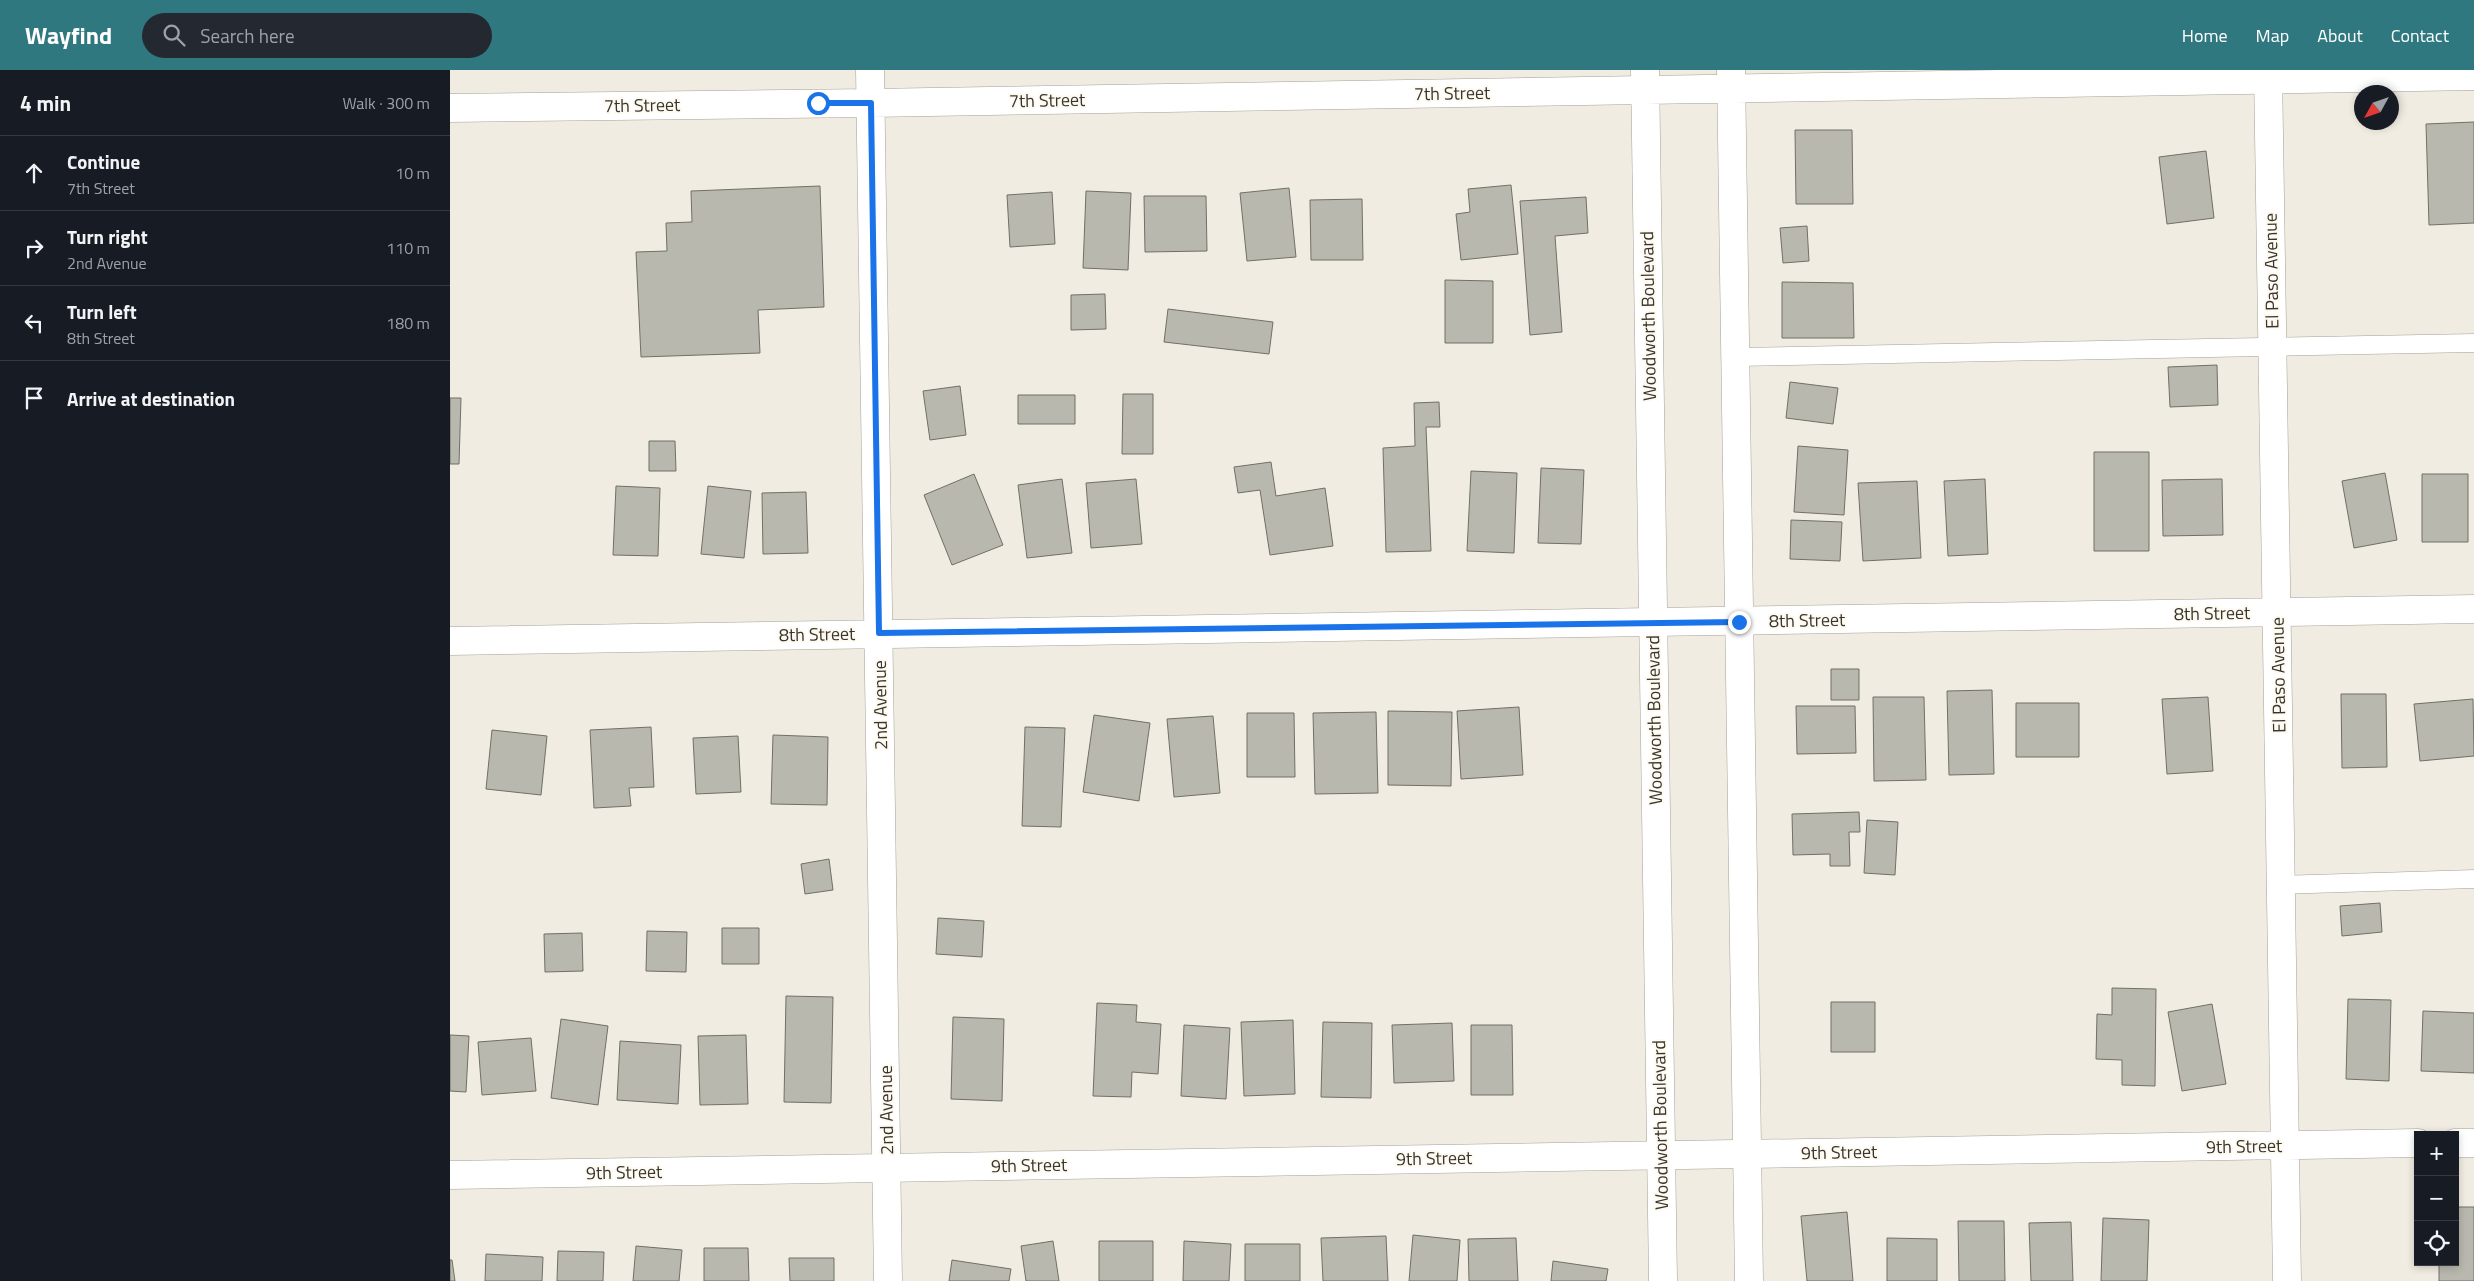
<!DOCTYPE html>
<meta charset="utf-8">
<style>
:root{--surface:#171b24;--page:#242831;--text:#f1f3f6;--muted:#9ea1a6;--line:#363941;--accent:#2f7880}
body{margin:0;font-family:"Titillium Web",sans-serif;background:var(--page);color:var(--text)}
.controls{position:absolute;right:15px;bottom:15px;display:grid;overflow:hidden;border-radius:0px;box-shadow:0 2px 8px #0003}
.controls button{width:45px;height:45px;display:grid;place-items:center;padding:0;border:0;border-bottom:1px solid var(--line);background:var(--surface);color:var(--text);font:25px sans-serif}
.compass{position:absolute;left:1904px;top:15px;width:45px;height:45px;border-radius:50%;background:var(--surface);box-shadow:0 2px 8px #0003;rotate:230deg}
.stop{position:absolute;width:15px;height:15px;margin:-11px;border:4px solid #1a73e8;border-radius:50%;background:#fff}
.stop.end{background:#1a73e8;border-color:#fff;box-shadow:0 1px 5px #0008}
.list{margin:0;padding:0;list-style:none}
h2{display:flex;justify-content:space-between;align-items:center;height:65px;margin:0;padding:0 20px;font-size:21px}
h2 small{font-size:16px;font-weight:400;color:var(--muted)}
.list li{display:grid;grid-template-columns:32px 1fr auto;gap:15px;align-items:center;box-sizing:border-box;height:75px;padding:0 20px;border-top:1px solid var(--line)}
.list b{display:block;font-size:19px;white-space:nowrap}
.list p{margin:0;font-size:16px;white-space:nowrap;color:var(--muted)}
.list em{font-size:16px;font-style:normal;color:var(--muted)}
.icon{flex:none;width:28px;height:28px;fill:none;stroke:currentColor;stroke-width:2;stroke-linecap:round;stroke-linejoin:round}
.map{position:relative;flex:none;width:2024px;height:1211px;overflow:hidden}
header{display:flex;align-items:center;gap:30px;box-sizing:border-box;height:70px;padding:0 25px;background:var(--accent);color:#fff}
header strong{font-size:24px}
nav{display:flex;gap:28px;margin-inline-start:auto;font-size:18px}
.search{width:350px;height:45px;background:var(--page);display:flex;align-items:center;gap:12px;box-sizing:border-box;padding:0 18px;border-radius:28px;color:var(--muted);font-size:19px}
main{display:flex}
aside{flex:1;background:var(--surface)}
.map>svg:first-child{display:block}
.building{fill:#b8b8ae;stroke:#6f7066}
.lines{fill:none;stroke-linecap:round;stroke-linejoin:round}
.lane-casing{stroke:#a5a096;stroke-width:19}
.street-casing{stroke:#a5a096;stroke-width:29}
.secondary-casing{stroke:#a5a096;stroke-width:29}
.lane{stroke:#fff;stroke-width:18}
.street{stroke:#fff;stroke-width:28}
.secondary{stroke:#fff;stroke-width:28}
.route{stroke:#1a73e8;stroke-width:6}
.labels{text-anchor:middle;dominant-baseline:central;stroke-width:4;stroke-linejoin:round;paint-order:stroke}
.street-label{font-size:18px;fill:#373531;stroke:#fffaef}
</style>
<header>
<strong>Wayfind</strong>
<div class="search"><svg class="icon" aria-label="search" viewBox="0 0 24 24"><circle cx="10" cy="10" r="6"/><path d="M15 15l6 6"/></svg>Search here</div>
<nav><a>Home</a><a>Map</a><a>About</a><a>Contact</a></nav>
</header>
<main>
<aside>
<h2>4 min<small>Walk · 300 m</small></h2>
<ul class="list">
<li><svg class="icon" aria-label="ahead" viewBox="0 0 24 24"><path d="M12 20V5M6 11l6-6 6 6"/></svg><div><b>Continue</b><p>7th Street</p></div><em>10 m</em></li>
<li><svg class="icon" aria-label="right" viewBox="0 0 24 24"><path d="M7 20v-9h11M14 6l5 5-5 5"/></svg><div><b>Turn right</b><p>2nd Avenue</p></div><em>110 m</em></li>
<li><svg class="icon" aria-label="left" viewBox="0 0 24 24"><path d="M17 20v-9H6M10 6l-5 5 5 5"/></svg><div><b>Turn left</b><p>8th Street</p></div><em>180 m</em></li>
<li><svg class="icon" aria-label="arrive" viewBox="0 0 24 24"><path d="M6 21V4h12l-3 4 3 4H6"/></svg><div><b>Arrive at destination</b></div></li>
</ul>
</aside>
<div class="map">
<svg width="2024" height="1211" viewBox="0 0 2024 1211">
<rect width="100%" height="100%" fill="#f1ece2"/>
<path class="building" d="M2024 52V153L1979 155 1976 54Z
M1345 60H1402L1403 134H1346Z
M1756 81 1764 148 1717 154 1709 87Z
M1061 115 1068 184 1011 190 1006 144 1020 142 1018 119Z
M370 116 374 237 308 240 310 283 191 287 186 182 217 181 216 153 242 152 241 121Z
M839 118 846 187 797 191 790 123Z
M636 121 681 123 678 200 633 198Z
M602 122 605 174 560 177 557 125Z
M694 126H756L757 181 695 182Z
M1136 127 1138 163 1105 166 1112 262 1080 265 1070 131Z
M912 129 913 190H861L860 130Z
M1357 156 1359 191 1333 193 1330 158Z
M995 210 1043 211V273H995Z
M1332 212 1403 213 1404 268H1332Z
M655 224 656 259 621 260V225Z
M718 239 823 252 819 284 714 272Z
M1767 295 1768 335 1720 337 1718 297Z
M1340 312 1388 318 1383 354 1336 348Z
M510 316 516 365 480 370 473 321Z
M673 324H703V384H672Z
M568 325H625V354H568Z
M0 328H11L9 394H0Z
M989 332 990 357H976L981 481 936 482 933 378 965 376 964 333Z
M199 371H225L226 401H199Z
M1348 376 1398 380 1394 445 1344 442Z
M1644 382H1699V481H1644Z
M821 392 826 426 875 418 883 476 820 485 810 420 788 423 784 397Z
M1091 398 1134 400 1131 474 1088 473Z
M1021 401 1067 403 1064 483 1017 481Z
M1935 403 1947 470 1904 478 1892 411Z
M524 404 553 475 502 495 474 425Z
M1972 404H2018V472H1972Z
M612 409 622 483 577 488 568 415Z
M686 409 692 474 641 478 636 413Z
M1535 409 1538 484 1498 486 1494 411Z
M1772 409 1773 465 1713 466 1712 410Z
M1467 411 1471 488 1413 491 1408 413Z
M166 416 210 418 208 486 163 485Z
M258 416 301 421 294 488 251 484Z
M356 422 358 483 313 484 312 423Z
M1341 450 1392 452 1390 491 1340 489Z
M1381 599H1409V630H1381Z
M1542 620 1544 704 1499 705 1497 621Z
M1891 624H1936L1937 697 1892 698Z
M1423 627H1474L1476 710 1424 711Z
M1758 627 1763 701 1717 704 1712 629Z
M2023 629 2024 686 1970 691 1964 634Z
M1566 633H1629V687H1566Z
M1346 636H1405L1406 683 1347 684Z
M1069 637 1073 705 1011 709 1007 641Z
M938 641 1002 642 1001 716 938 715Z
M926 642 928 723 865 724 863 643Z
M797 643H844L845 707H797Z
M644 645 700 653 689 731 633 722Z
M763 646 770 723 724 727 717 649Z
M201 657 204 717 179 718 181 736 144 738 140 660Z
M575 657 615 658 611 757 572 756Z
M42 660 97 666 91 725 36 719Z
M323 665 378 667 377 735 321 734Z
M288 666 291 722 246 724 243 668Z
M1409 742 1410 762H1399L1400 796H1380V784L1343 785 1342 744Z
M1417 750 1448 752 1445 805 1414 803Z
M379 789 383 820 355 824 351 794Z
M1930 833 1932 862 1892 866 1890 836Z
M488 848 534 851 532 887 486 884Z
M272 858H309V894H272Z
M197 861 237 862 236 902 196 901Z
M132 863 133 901 95 902 94 864Z
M1662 918 1706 919 1705 1016 1672 1015V990L1646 989 1647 944 1662 945Z
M336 926 383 927 381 1033 334 1032Z
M1898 929 1941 930 1939 1011 1896 1009Z
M1381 932H1425V982H1381Z
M647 933 687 935 686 952 711 954 708 1004 682 1002 681 1027 643 1026Z
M1762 934 1776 1014 1732 1021 1718 942Z
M1973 941 2024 943V1003L1971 1001Z
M503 947 554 949 552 1031 501 1029Z
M111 949 158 956 148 1035 101 1028Z
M843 950 845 1024 794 1026 791 952Z
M873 952 922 953 921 1028 871 1027Z
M1002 953 1004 1011 944 1013 942 955Z
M734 955 780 958 776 1029 731 1026Z
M1021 955H1062L1063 1025H1021Z
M0 965 19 966 16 1022 0 1021Z
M296 965 298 1034 250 1035 248 966Z
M81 968 86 1021 32 1025 28 972Z
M170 971 231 975 228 1034 167 1030Z
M2005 1137H2024V1211H1989V1192H2005Z
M1397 1142 1403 1211H1357L1351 1146Z
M1653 1148 1699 1150 1697 1211H1651Z
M1508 1151H1554L1555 1211H1509Z
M1621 1152 1623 1211H1581L1579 1153Z
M963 1165 1010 1170 1007 1211H959Z
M936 1166 938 1211H873L871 1168Z
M1066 1168 1068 1211H1019L1018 1169Z
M1437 1168 1487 1169V1211H1437Z
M603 1171 609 1211H576L571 1176Z
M649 1171H703V1211H649Z
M734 1171 781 1174 779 1211H733Z
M795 1174H850V1211H795Z
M186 1176 232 1180 229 1211H183Z
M254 1178H298L299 1211H254Z
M108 1181 154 1182 153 1211H107Z
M36 1184 93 1187 92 1211H35Z
M339 1188H384V1211H340Z
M0 1190H2L5 1211H0Z
M502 1190 561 1199 559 1211H499Z
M1103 1191 1158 1199 1156 1211H1101Z"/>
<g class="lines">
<defs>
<path id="lane" d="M1285 287 2024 273
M1831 815 2024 809"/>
<path id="street" d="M420 0 438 1211
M1818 0 1837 1211
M0 38 421 33 1195 20
M0 571 2024 539
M2005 1073H2024
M0 1105 1968 1073"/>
<path id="secondary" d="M1195 0 1213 1211
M1281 0 1299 1211
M1195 20 2024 6"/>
</defs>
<use href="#lane" class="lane-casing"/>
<use href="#street" class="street-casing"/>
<use href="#secondary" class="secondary-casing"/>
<use href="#lane" class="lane"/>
<use href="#street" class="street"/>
<use href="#secondary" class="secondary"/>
</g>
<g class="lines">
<path class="route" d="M368 33H421L429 563 1289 552"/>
</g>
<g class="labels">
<g class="street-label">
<text transform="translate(1002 23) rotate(-1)">7th Street</text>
<text transform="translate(597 30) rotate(-1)">7th Street</text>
<text transform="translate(192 35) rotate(-1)">7th Street</text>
<text transform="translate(1821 201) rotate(-91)">El Paso Avenue</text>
<text transform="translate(1198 246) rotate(-91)">Woodworth Boulevard</text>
<text transform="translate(1762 543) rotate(-1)">8th Street</text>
<text transform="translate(1357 550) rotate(-1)">8th Street</text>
<text transform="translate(367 564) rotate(-1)">8th Street</text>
<text transform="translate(1828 605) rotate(-91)">El Paso Avenue</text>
<text transform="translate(430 635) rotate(-91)">2nd Avenue</text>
<text transform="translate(1204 650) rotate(-91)">Woodworth Boulevard</text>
<text transform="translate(436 1040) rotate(-91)">2nd Avenue</text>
<text transform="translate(1210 1055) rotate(-91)">Woodworth Boulevard</text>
<text transform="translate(1794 1076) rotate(-1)">9th Street</text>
<text transform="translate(1389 1082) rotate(-1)">9th Street</text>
<text transform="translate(984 1088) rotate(-1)">9th Street</text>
<text transform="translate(579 1095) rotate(-1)">9th Street</text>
<text transform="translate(174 1102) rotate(-1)">9th Street</text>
</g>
</g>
</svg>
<div class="controls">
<button>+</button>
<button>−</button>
<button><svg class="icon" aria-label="locate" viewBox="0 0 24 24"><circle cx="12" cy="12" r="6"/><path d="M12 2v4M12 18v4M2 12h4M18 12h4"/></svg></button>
</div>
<svg class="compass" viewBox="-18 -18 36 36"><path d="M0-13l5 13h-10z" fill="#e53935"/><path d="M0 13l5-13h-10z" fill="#9ea1a6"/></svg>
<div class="stop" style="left:368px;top:33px"></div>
<div class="stop end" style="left:1289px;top:552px"></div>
</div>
</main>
